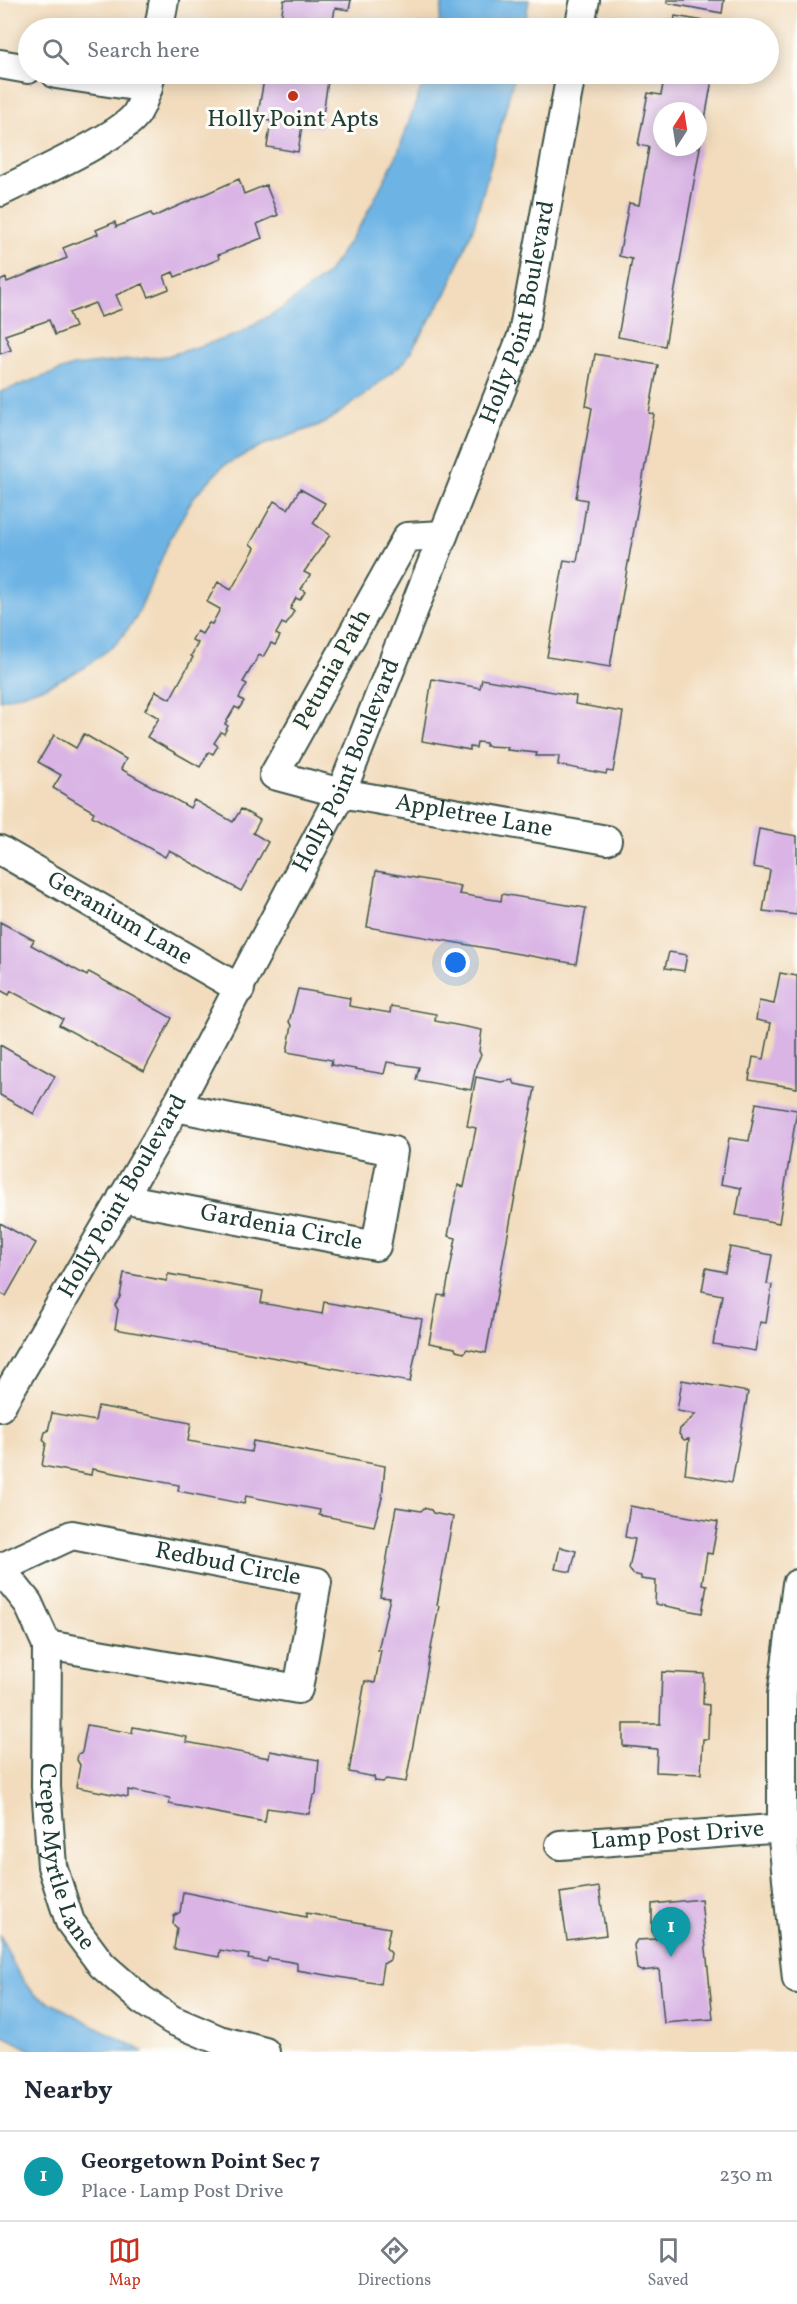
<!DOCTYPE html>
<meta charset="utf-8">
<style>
:root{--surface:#fff;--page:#f2f2f3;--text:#1f2937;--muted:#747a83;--line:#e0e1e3;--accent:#c8321e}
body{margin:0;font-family:Vollkorn,serif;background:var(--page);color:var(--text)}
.compass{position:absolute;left:653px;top:102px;width:54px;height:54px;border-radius:50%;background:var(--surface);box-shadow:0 3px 15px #0003;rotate:12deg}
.you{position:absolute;left:456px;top:963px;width:21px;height:21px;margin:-15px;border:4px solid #fff;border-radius:50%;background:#1a73e8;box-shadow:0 0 0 9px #1a73e833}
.badge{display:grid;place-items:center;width:39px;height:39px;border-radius:50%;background:var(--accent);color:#fff;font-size:20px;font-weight:700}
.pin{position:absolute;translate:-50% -50px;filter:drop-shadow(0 2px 3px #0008)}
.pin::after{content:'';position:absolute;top:32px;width:21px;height:18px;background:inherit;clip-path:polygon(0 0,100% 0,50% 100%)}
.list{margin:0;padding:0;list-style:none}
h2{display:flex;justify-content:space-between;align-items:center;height:78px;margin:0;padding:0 24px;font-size:26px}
h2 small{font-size:20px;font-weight:400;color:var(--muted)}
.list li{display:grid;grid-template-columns:39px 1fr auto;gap:18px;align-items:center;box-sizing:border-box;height:90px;padding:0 24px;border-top:2px solid var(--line)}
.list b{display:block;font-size:22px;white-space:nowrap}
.list p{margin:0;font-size:20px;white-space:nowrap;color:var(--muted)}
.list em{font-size:20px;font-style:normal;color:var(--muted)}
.icon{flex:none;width:33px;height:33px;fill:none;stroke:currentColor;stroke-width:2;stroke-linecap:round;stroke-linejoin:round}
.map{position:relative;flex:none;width:797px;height:2052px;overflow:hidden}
.search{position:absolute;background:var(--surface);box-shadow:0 3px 15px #0003;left:18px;right:18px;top:18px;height:66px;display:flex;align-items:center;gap:15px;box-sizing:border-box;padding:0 21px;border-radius:33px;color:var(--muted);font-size:22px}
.sheet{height:168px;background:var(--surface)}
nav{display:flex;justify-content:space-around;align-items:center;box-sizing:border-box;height:84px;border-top:2px solid var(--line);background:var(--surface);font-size:16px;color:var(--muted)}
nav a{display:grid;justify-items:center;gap:3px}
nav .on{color:var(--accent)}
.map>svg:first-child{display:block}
.water{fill:#6db4e5;stroke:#46788c;stroke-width:1.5}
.building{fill:#d9b4e5;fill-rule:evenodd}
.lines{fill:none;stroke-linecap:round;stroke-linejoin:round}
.minor-casing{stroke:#3f5549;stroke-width:32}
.minor{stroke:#fff;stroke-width:28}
.poi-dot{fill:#c8321e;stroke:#fdfcf7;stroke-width:2}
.labels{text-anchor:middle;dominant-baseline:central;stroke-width:6;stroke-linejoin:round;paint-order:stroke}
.poi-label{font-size:24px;fill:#1f3d34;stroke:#fdfcf7}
.street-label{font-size:24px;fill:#1f3d34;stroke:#fdfcf7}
</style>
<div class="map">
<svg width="797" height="2052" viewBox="0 0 797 2052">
<rect width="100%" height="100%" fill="#fdfcf7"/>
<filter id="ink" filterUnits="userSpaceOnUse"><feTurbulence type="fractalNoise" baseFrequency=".0167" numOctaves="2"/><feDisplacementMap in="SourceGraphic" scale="12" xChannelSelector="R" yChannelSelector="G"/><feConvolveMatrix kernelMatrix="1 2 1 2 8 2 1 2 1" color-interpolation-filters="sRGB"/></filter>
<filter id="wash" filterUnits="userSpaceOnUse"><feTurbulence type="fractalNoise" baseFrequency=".008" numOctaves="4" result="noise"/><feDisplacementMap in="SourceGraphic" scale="24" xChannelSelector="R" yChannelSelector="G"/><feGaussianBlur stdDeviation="1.35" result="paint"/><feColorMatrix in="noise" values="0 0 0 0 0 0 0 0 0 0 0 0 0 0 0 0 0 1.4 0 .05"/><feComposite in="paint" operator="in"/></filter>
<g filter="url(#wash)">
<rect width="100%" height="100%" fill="#f2dcbd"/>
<path class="water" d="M443 0H529L524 28H438Z
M426 74H515L474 226 447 292 405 361 362 397 325 423 261 446 223 466 193 498 169 541 136 618 117 643 84 668 45 687 0 700V392L73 366 167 356 236 335 283 308 327 274 363 221 397 155Z
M0 1935 17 1971 34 1994 145 2052H35L0 2034Z"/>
<g id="blocks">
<path class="building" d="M284 0H351L349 10 335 8 332 28H272L273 24 280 25Z
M667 0H724L722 13 667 3Z
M675 16 722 24 721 28H673Z
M265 74H329L321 128 302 125 298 152 267 147 271 121 257 119Z
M665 74H713L665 346 618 337 632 259 619 256 629 203 639 205 649 147 638 145 648 93 661 95ZM662 111H698V147H662Z
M239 179 244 194 266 185 278 215 257 224 262 238 218 255 219 259 175 277 173 272 164 276 169 289 149 297 143 284 116 295 122 309 101 317 95 303 69 313 75 327 55 335 49 320 5 335 11 350 0 354V281L6 278 7 282 67 258 63 248 98 234 96 230 115 222 116 227 151 213 153 217Z
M595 354 658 365 649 413 654 414 610 667 547 657 564 560 577 562 587 500 576 498 592 408 586 406Z
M300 489 325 503 313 523 330 535 304 572 310 575 301 589 305 592 300 600 296 598 290 609 294 611 286 625 282 623 276 634 280 636 275 645 271 643 263 657 259 655 243 682 247 684 239 698 244 701 239 709 235 707 225 724 228 726 224 734 221 732 214 743 218 746 213 754 209 752 200 767 147 737 159 718 145 710 156 691 170 699 193 657 191 656 198 643 192 640 197 631 202 634 209 623 212 624 220 609 207 602 218 582 231 590 255 548 250 544 274 501 288 509Z
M432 679 480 688 482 679 576 696 575 704 623 712 613 772 607 771 606 774 558 765 559 756H536L537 753 507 750 508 747 486 746V743L477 742 476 748 470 747V750L422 741Z
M84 734 126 759 121 769 190 808 194 800 233 822 241 809 260 820 253 833 268 842 241 891 169 850 165 857 92 816 94 812 53 788 61 775 38 762 54 735 76 748Z
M759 829 797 836V915L763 911 770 870 753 867Z
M376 871 461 886 459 894 501 901 502 894 586 908 576 964 367 927Z
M0 922 34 940 31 945 87 976 89 972 172 1018 144 1071 59 1025 63 1019 11 991 9 995 0 990Z
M669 952 687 955 684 971 665 968Z
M780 973 797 976V1088L749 1080 753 1057 764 1059 771 1023 756 1020 759 1001 774 1004Z
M298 989 350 998 349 1006 390 1013 391 1006 436 1014 435 1021 482 1030 479 1051 481 1055 476 1065 471 1090 416 1080 419 1067 387 1062 384 1074 331 1065 332 1060 287 1052 292 1025 289 1022Z
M0 1045 55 1076 34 1114 0 1095Z
M476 1077 501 1082 513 1080 515 1084 535 1088 486 1353 467 1349 464 1353 456 1351 455 1348 429 1343 438 1295 445 1296 456 1238 448 1236 458 1185 464 1187 476 1128 467 1126Z
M756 1103 797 1110 779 1223 736 1215 741 1188 721 1184 729 1138 749 1141Z
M0 1223 36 1243 6 1296 0 1293Z
M730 1247 772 1255 767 1284 772 1285 766 1323 760 1322 755 1351 713 1344 722 1295 702 1291 706 1268 725 1272Z
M124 1273 167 1281 168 1274 263 1291 261 1303 322 1314 324 1302 422 1319 410 1382 115 1329 118 1310 115 1305 120 1297Z
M682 1380 748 1392 732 1482 685 1474 689 1439 684 1440 679 1434 680 1429 696 1414 677 1411Z
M98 1406 191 1423 188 1441 251 1452 253 1441 385 1466 382 1498 374 1526 319 1515 320 1510 246 1496 244 1504 178 1491 179 1485 92 1469 91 1475 42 1466 46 1443 43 1440 45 1432 48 1431 52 1413 95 1421Z
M630 1506 718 1522 712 1554 707 1553 702 1584 707 1585 702 1613 655 1604 656 1581 641 1579V1576L633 1574 629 1569 635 1539 625 1537Z
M396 1507 421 1511 424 1508 431 1510 433 1513 453 1517 437 1605 439 1606 406 1782 386 1779 383 1782 375 1781 374 1777 349 1772 365 1681 375 1683 381 1650H378L390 1598 380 1597Z
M560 1547 576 1551 571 1572 555 1569Z
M662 1672 704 1674 703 1704 709 1705 708 1739H703L701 1774 656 1772 657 1749 623 1746V1724H660Z
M87 1725 132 1733 133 1727 187 1737 186 1742 269 1758 270 1751 319 1760 316 1794 313 1796 309 1814 267 1808 265 1822 169 1804 170 1798 128 1790V1797L76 1787 80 1765 77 1760 78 1754 82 1752Z
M599 1887 606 1935 567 1940 560 1893Z
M183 1892 306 1917V1913L390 1928 386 1948 391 1953 390 1960 383 1964 380 1984 297 1970V1963L268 1958 267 1962 248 1959 249 1955 220 1950 219 1957 174 1949 177 1928 173 1924 174 1916 180 1912Z
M701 1899 713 2019 664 2023 659 1969 641 1971 637 1969 634 1945 637 1940 656 1939 652 1931V1904Z"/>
</g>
</g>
<g filter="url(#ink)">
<use href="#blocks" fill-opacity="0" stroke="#3f5549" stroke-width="1.5"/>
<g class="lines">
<defs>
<g id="minor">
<path d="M159 28 164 0"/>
<path d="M579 28 585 0"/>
<path d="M0 64 28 69"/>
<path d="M56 74 148 88"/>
<path d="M0 192C28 178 123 136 137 113 144 101 148 87 151 74"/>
<path id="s1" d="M443 535 407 537 274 775 341 793 607 840"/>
<path id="s2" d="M0 850 240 989"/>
<path id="s3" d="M122 1198 376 1246 393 1151 176 1107"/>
<path id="s4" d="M0 1407 176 1107 341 793 523 334 571 74"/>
<path id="s5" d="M0 1568 28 1603 47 1645 46 1787 52 1866 70 1922 102 1965 142 2000 172 2020 219 2040 265 2052"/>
<path id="s6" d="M1 1568 72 1535 317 1582 298 1689 47 1645"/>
<path d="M797 1584 782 1695V1829L797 1979"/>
<path id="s7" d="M560 1845 797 1827"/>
</g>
</defs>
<use href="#minor" class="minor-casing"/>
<use href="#minor" class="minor"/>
</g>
</g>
<circle class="poi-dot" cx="293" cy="96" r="6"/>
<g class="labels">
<g class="poi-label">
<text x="293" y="120">Holly Point Apts</text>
</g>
<g class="street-label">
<text stroke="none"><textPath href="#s4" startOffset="1216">Holly Point Boulevard</textPath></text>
<text transform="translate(333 670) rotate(-61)">Petunia Path</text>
<text stroke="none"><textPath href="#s4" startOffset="730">Holly Point Boulevard</textPath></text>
<text stroke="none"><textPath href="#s1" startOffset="513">Appletree Lane</textPath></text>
<text stroke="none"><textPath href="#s2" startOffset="138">Geranium Lane</textPath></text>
<text stroke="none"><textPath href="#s4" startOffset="244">Holly Point Boulevard</textPath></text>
<text stroke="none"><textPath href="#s3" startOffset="162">Gardenia Circle</textPath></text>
<text stroke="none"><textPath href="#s6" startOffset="237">Redbud Circle</textPath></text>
<text stroke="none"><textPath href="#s7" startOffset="118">Lamp Post Drive</textPath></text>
<text stroke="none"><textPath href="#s5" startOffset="306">Crepe Myrtle Lane</textPath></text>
</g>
</g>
</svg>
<svg class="compass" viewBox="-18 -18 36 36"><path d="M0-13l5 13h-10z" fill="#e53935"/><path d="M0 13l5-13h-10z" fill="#747a83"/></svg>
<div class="you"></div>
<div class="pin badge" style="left:671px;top:1957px;background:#0f9aa8">1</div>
<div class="search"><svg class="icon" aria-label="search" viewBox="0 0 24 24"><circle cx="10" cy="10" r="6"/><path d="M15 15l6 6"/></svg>Search here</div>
</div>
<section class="sheet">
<h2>Nearby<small></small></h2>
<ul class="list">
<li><span class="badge" style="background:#0f9aa8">1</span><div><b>Georgetown Point Sec 7</b><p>Place · Lamp Post Drive</p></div><em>230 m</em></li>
</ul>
</section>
<nav>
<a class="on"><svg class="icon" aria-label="map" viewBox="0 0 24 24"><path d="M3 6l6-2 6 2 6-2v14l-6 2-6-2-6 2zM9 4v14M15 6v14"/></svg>Map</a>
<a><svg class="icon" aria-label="directions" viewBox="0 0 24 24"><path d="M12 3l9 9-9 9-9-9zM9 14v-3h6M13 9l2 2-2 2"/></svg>Directions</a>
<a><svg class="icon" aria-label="saved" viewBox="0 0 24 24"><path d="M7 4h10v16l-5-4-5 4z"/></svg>Saved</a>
</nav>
